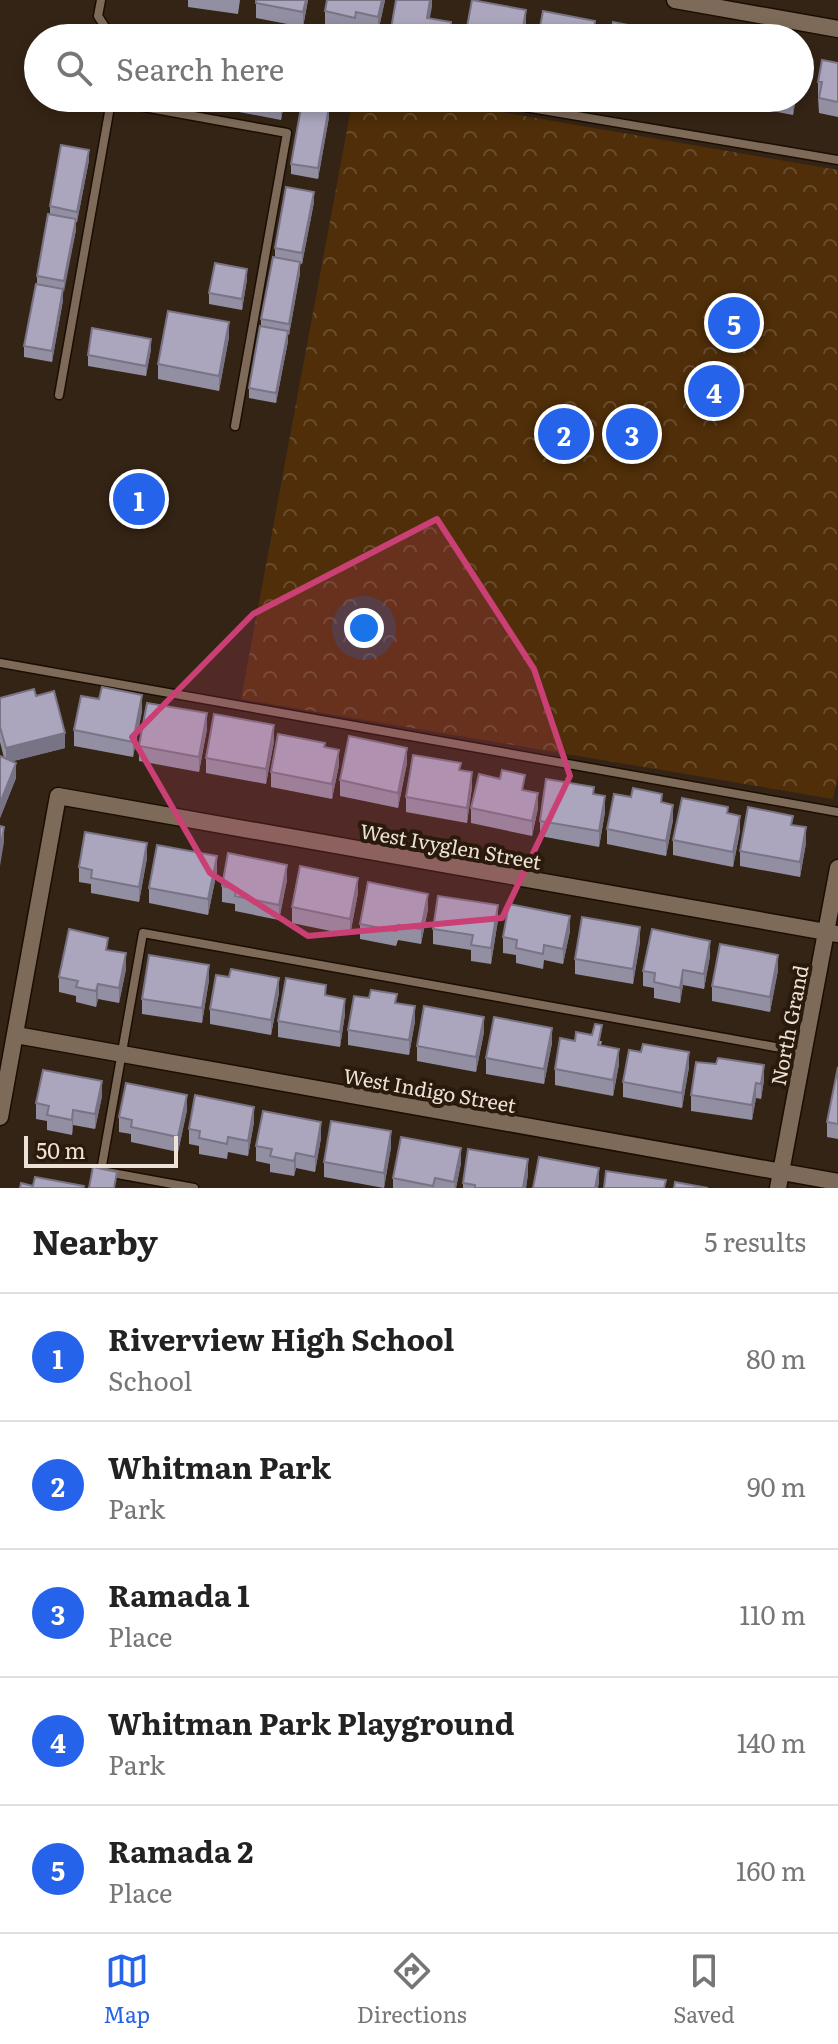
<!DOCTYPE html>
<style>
:root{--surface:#fff;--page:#f6f6f6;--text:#222;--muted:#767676;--line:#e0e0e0;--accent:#2563eb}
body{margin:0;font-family:Literata,serif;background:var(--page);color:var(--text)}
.scale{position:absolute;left:24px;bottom:20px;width:154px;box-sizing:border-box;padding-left:8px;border:4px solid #ece2d8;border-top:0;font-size:22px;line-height:28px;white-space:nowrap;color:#ece2d8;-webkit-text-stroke:6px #2a1a0c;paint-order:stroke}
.you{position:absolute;left:364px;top:628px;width:28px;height:28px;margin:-20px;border:6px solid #fff;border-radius:50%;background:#1a73e8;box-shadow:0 0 0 12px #1a73e833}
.badge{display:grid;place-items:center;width:52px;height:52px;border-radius:50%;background:var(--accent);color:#fff;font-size:26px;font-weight:700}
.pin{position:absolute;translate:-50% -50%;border:4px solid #fff;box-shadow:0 2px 8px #0006}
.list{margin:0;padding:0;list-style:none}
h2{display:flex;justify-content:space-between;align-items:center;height:104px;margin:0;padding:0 32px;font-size:34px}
h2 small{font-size:26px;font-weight:400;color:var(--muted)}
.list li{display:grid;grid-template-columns:52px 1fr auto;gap:24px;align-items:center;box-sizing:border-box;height:128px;padding:0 32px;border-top:2px solid var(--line)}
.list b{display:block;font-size:30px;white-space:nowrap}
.list p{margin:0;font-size:26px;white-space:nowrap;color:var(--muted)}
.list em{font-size:26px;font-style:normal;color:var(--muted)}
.icon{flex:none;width:44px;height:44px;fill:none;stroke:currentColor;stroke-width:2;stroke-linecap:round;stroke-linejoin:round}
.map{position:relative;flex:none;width:838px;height:1188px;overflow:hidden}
.search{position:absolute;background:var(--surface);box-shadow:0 4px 12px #0003;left:24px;right:24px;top:24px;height:88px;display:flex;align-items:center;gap:20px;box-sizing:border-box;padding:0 28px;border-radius:44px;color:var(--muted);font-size:30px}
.sheet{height:744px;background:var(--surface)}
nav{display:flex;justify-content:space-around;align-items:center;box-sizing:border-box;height:112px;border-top:2px solid var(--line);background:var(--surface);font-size:22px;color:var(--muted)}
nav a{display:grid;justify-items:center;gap:4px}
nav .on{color:var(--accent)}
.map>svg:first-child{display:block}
.forest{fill:url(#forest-crowns)}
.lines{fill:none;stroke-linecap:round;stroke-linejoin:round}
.lane-casing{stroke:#1b0d02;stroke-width:11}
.street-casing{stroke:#1b0d02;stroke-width:19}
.lane{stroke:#7d6a59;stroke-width:8}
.street{stroke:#7d6a59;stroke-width:16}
.wall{fill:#938fa3}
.shaded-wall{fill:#787485}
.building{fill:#aba6be;stroke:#787485;stroke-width:2}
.marked{fill:#ca4074;fill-opacity:0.2;stroke:#ca4074;stroke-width:6;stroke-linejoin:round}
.labels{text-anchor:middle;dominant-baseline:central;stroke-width:8;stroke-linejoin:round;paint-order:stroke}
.street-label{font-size:20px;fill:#ece2d8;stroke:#2a1a0c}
</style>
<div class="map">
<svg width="838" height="1188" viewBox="0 0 838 1188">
<defs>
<pattern id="forest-crowns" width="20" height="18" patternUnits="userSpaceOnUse" patternTransform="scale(2)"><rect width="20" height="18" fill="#4f2e09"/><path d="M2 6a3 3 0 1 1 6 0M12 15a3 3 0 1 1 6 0" fill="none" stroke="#684c2c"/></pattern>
</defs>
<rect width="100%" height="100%" fill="#342415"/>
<path class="forest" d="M353 98H420L838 170V774L833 799 241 699Z"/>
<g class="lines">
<defs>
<path id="lane" d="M101 0 98 16 107 30 146 38
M471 98 838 160
M59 395 111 101 287 133 235 426
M0 663 838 812
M194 1188 101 1171 143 933 803 1052"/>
<path id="street" d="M675 0 838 29
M16 1035 838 1182
M0 1117 58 796 838 934
M778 1188 838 868"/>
</defs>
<use href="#lane" class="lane-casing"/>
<use href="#street" class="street-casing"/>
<use href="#lane" class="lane"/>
<use href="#street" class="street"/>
</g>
<path class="wall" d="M188 0H240L238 14 188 7Z
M256 0H308L303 27 256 18Z
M327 0H385L378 32 356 28 355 33 325 26V11Z
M838 63V117L819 113 818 97V82Z
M161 98H211L209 107Z
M218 98H285L281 120 218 108Z
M741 98H796L793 115 741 105Z
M329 117 318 179 291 174V164Z
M89 160 77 222H76V230L63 291V300L52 362 24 357V346L37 285V276L50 215V206Z
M314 202 302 264 300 263V273L289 335 288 334V341L276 403 249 398V388L261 326V319L275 258V248Z
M247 279 242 310 209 304V293Z
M715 314 753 326 741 340 715 319Z
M229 337 219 391 158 379V364Z
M151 349 146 376 88 366V355Z
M640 428 637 442 624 440V434Z
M36 696 65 748 13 761 16 778 0 818V756L4 758 0 742V698Z
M142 711 133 757 74 746V730Z
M207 729 199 772 139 761V746Z
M274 741 266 784 206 773V758Z
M407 763 398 808 340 796V780Z
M339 765 332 799 271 787V772Z
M461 770 472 787 467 823 406 812V797Z
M525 790 538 808 532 836 471 823V808Z
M594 795 605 812 599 847 540 836V821Z
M662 803 673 820 666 856 607 844V829Z
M728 814 740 831 733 867 673 855V840Z
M793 825 806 843 800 877 740 866V851Z
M147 858 139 902 91 893V884L79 882V867Z
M217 871 208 915 149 903V888Z
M287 880 279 920 235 911V904L222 902V886Z
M358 893 350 935 292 923V907Z
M428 909 421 944 398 940 396 946 360 939V924Z
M498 920 491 964 471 961V950L433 944V929Z
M570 931 563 964 544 960 543 969 516 963V955L503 953V937Z
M640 942 633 984 575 974V959Z
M108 950 126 969 119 1003 98 999 96 1007 76 1002V996L59 992V977Z
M710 956 704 989 683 985 680 1003 654 998V988L643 986V971Z
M778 970 770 1012 712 1001V986Z
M229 977 279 993 271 1035 210 1024V1009Z
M209 980 202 1023 142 1014V999Z
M326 995 345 1014 340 1047 278 1037V1021Z
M397 1003 415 1021 409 1055 348 1045V1030Z
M484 1032 476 1072 417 1061V1046Z
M575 1041H602L601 1045 619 1064 613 1096 555 1085V1069Z
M552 1043 544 1084 486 1074V1058Z
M689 1067 682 1108 623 1097V1082Z
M838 1067V1139L827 1137V1122Z
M764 1080 761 1099 756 1098 752 1120 691 1111V1095Z
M102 1096 95 1129 73 1125 72 1135 47 1130V1121L36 1119V1103Z
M187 1110 178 1152 131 1142V1134L119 1132V1117Z
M254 1122 248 1156 228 1152 227 1159 199 1154V1146L189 1144V1129Z
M321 1138 315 1172 296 1168 294 1176 270 1172V1164L256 1161V1146Z
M391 1147 384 1188 324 1177V1162Z
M461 1163 456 1188H393V1178Z
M528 1174 526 1188H463V1183Z"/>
<path class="shaded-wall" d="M306 0H308L303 27V12Z
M382 0H385L378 32V17Z
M430 0H432V7L427 33V18Z
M526 10V26L523 38H521Z
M283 98H285L281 120V109Z
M793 98H796L793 115Z
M329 107V117L318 179V168Z
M89 150V160L77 222V212Z
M314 192V202L302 264V253Z
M76 219V230L64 292V281Z
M300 262V273L289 335V324Z
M247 269V279L242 310V299Z
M63 289V300L52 362V351Z
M753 321V326L741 340V335Z
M229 322V337L219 391V376Z
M288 331V341L276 403V393Z
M151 339V349L146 376V366Z
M142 695V711L133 757V742Z
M207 713V729L199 772V757Z
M274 725V741L266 784V769Z
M65 733V748L6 763V748Z
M407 748V763L398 808V793Z
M339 750V765L332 799V784Z
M16 763V778L0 818V803Z
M472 772V787L467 823V808Z
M538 793V808L532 836V821Z
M605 796V812L599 847V831Z
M673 805V820L666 856V841Z
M740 816V831L733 867V852Z
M4 827V842L0 866V851Z
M806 827V843L800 877V862Z
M147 843V858L139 902V887Z
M217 856V871L208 915V899Z
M287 865V880L279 920V905Z
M358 878V893L350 935V919Z
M428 894V909L421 944V929Z
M498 905V920L491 964V948Z
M570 916V931L563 964V949Z
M640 927V942L633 984V969Z
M710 941V956L704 989V974Z
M126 953V969L119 1003V988Z
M778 955V970L770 1012V997Z
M209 965V980L202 1023V1008Z
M683 970V985L680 1003V988Z
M279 978V993L271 1035V1020Z
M98 984V999L96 1007V991Z
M345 999V1014L340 1047V1032Z
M415 1006V1021L409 1055V1040Z
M484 1017V1032L476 1072V1057Z
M552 1028V1043L544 1084V1069Z
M619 1049V1064L613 1096V1080Z
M689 1052V1067L682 1108V1093Z
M764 1065V1080L761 1099V1084Z
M102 1081V1096L95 1129V1114Z
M756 1083V1098L752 1120V1105Z
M187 1095V1110L178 1152V1137Z
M254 1107V1122L248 1156V1141Z
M73 1110V1125L72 1135V1120Z
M321 1122V1138L315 1172V1157Z
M391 1131V1147L384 1188V1173Z
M461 1148V1163L456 1188H454Z
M296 1153V1168L294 1176V1161Z
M528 1159V1174L526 1188H523Z
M599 1168V1184L598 1188H595Z"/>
<path class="building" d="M256 0H306L303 12 256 3Z
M327 0H382L378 17 356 12 355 18 325 11Z
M396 0H430L427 18 451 22 449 38H404L390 35Z
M472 0 526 10 521 38H465Z
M543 11 595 21 592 38H538Z
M613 22 662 32 661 38H610Z
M822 60 838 63V102L819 98 822 82H818Z
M220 98H283L281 109Z
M302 102 329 107 318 168 291 164Z
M61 145 89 150 77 212 50 206Z
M286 187 314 192 302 253 275 248Z
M48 214 76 219 64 281 37 276Z
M273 257 300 262 289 324 261 319Z
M215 263 247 269 242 299 209 293Z
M36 284 63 289 52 351 24 346Z
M727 299 753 321 741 335 715 314Z
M168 311 229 322 219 376 158 364Z
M260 326 288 331 276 393 249 388Z
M92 328 151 339 146 366 88 355Z
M626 421 640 423 637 437 624 434Z
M102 687 142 695 133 742 74 730 81 696 99 699Z
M34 689 36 696 54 691 65 733 6 748 0 727V698Z
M147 703 207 713 199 757 139 746Z
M214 714 274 725 266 769 206 758Z
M278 734 325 743 324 747 339 750 332 784 271 772Z
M349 736 407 748 398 793 340 780Z
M413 755 461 763 459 770 472 772 467 808 406 797Z
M0 756 16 763 0 803Z
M502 770 525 775 522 790 538 793 532 821 471 808 479 774 500 779Z
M546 779 594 787 593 794 605 796 599 831 540 821Z
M633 788 662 794 661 802 673 805 666 841 607 829 614 794 631 797Z
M682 798 728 807 727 813 740 816 733 852 673 840Z
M748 807 793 816 791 825 806 827 800 862 740 851Z
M0 826 4 827 0 851Z
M85 832 147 843 139 887 91 878 92 870 79 867Z
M157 845 217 856 208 899 149 888Z
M228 853 287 865 279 905 235 896 236 889 222 886Z
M300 866 358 878 350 919 292 907Z
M368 882 428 894 421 929 398 925 396 931 360 924Z
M438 896 498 905 491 948 471 945 473 935 433 929Z
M509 904 570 916 563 949 544 945 543 954 516 948 517 940 503 937Z
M582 917 640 927 633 969 575 959Z
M69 929 108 938 106 950 126 953 119 988 98 984 96 991 76 987 78 981 59 977Z
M652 929 710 941 704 974 683 970 680 988 654 982 655 973 643 971Z
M720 944 778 955 770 997 712 986Z
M149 955 209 965 202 1008 142 999Z
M231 969 279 978 271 1020 210 1009 216 975 229 977Z
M286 978 326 985 325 995 345 999 340 1032 278 1021Z
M371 990 397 994 395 1003 415 1006 409 1040 348 1030 354 996 369 998Z
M424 1006 484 1017 476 1057 417 1046Z
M494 1017 552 1028 544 1069 486 1058Z
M595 1024 602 1025 598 1045 619 1049 613 1080 555 1069 560 1038 575 1041 576 1032 592 1035Z
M643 1044 689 1052 682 1093 623 1082 629 1050 641 1052Z
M718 1058 764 1065 761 1084 756 1083 752 1105 691 1095 696 1062 716 1064Z
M838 1067V1124L827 1122Z
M43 1070 102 1081 95 1114 73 1110 72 1120 47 1115 49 1106 36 1103Z
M126 1083 187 1095 178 1137 131 1127 132 1120 119 1117Z
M195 1095 254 1107 248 1141 228 1137 227 1144 199 1138 200 1131 189 1129Z
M263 1111 321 1122 315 1157 296 1153 294 1161 270 1156 272 1149 256 1146Z
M331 1121 391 1131 384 1173 324 1162Z
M401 1137 461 1148 454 1182 435 1178 433 1186 393 1178Z
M468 1149 528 1159 523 1188H475V1185L463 1183Z
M539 1157 599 1168 595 1188H533Z
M93 1167 117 1172 114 1188H89Z
M606 1171 666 1180 664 1188H604Z
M35 1177 84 1186 83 1188H20L21 1183 33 1186Z
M675 1182 708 1188H674Z"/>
<path class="marked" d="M437 519 534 669 570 776 502 918 308 936 210 873 132 737 253 614Z"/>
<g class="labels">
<g class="street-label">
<text transform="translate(451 845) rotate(10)">West Ivyglen Street</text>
<text transform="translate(788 1025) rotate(-79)">North Grand</text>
<text transform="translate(430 1089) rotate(10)">West Indigo Street</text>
</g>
</g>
</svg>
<div class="scale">50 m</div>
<div class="you"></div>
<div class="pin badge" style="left:139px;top:499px">1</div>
<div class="pin badge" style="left:564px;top:434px">2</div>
<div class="pin badge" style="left:632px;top:434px">3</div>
<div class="pin badge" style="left:714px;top:391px">4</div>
<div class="pin badge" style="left:734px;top:323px">5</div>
<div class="search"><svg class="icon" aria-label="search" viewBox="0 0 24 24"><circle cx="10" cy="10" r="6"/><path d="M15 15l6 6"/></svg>Search here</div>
</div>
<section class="sheet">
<h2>Nearby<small>5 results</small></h2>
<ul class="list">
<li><span class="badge">1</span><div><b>Riverview High School</b><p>School</p></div><em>80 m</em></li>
<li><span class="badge">2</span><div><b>Whitman Park</b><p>Park</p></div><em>90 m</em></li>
<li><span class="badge">3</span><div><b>Ramada 1</b><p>Place</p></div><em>110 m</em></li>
<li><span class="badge">4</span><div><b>Whitman Park Playground</b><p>Park</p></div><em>140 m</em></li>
<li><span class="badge">5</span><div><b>Ramada 2</b><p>Place</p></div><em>160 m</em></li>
</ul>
</section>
<nav>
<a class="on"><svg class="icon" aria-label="map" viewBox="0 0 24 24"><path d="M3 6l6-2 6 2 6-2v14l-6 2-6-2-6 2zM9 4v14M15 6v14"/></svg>Map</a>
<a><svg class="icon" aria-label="directions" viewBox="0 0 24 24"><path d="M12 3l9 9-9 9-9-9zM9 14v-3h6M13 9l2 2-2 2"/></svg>Directions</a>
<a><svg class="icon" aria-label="saved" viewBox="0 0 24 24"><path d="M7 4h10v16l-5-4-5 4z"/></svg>Saved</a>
</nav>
